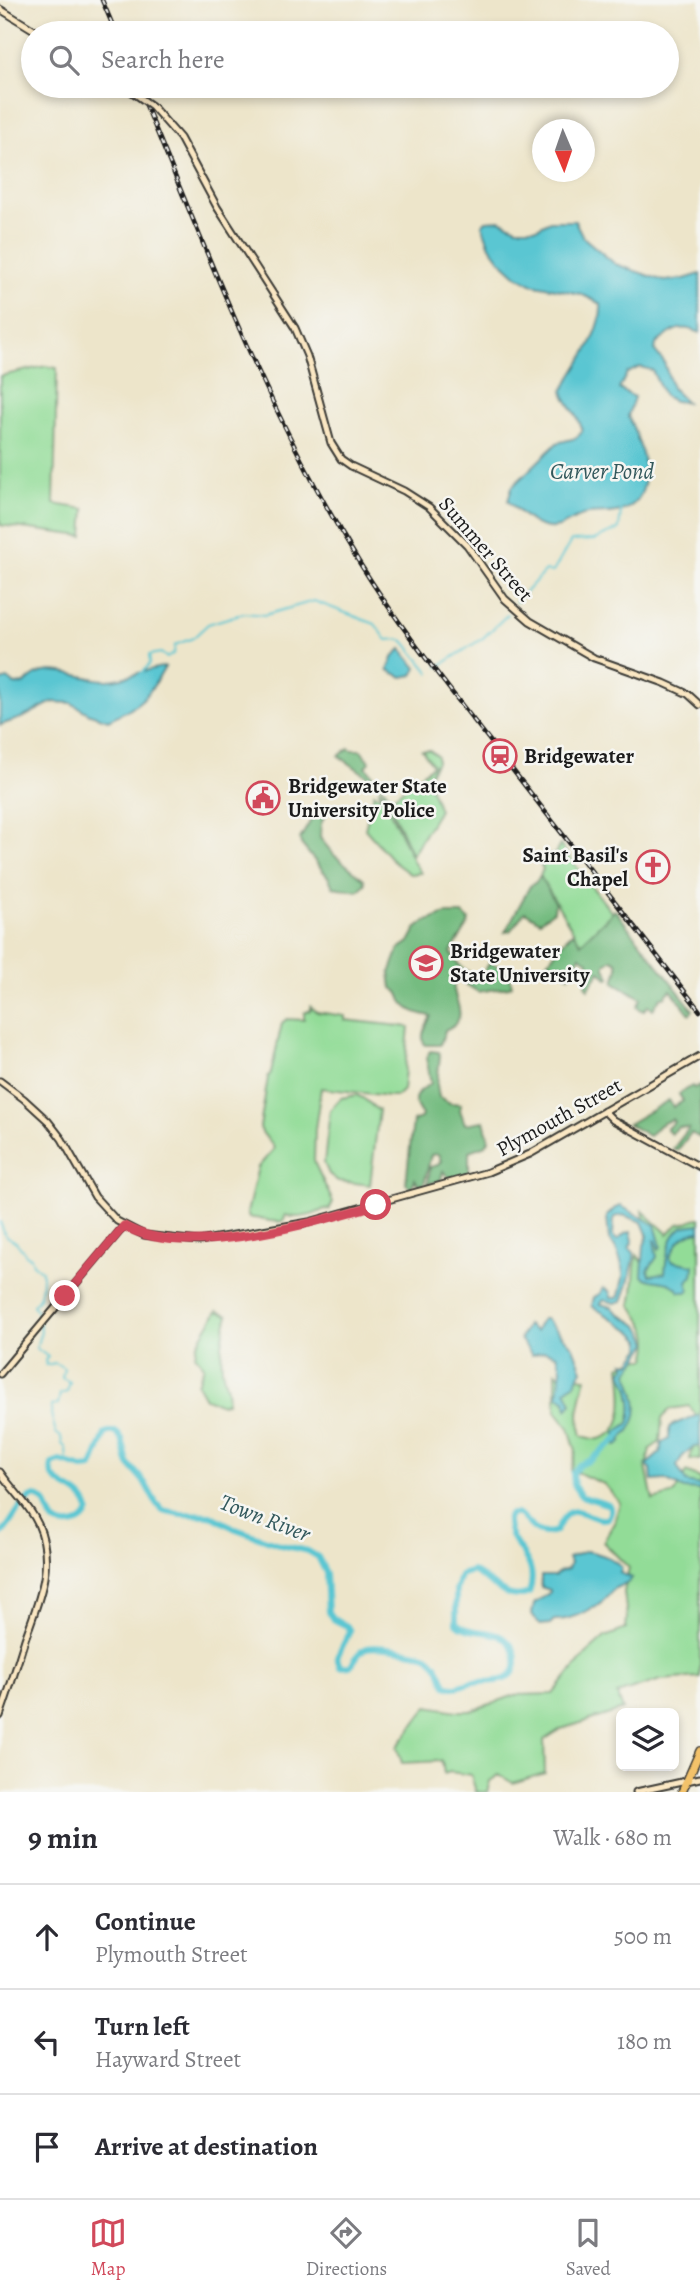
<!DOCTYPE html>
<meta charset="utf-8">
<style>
:root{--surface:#fff;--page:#f2f2f3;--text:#2b2b33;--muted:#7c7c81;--line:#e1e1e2;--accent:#d1495b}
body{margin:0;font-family:Alegreya,serif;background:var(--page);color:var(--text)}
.controls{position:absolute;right:21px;bottom:21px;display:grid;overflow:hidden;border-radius:10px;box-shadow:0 4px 10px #0003}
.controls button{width:63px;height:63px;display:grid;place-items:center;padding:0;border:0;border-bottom:2px solid var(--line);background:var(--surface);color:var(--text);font:35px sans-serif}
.compass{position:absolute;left:532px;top:119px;width:63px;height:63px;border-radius:50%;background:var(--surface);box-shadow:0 4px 10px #0003;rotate:178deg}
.stop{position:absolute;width:21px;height:21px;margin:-16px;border:5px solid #d1495b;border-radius:50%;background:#fff}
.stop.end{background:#d1495b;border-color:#fff;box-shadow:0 2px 7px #0008}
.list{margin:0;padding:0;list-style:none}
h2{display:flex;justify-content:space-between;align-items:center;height:91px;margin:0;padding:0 28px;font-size:30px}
h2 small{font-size:23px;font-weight:400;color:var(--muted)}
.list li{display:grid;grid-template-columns:46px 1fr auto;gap:21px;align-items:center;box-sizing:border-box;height:105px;padding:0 28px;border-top:2px solid var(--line)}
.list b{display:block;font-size:26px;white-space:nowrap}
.list p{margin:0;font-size:23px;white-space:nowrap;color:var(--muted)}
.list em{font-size:23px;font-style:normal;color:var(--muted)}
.icon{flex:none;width:38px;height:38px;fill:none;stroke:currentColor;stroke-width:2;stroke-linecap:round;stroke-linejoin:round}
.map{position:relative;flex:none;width:700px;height:1792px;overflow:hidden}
.search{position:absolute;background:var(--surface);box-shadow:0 4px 10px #0003;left:21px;right:21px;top:21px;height:77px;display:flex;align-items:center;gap:18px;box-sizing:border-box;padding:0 24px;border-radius:38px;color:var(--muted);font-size:26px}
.sheet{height:406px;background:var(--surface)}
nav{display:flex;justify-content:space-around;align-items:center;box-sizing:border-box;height:98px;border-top:2px solid var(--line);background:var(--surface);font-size:19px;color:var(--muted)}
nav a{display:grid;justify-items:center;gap:4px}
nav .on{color:var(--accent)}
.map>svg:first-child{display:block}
.green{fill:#92dc97;stroke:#577c5a;stroke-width:2}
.forest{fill:#75bc80;stroke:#486c4e;stroke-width:2}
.water{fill:#5ac6d2;stroke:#3b7177;stroke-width:2}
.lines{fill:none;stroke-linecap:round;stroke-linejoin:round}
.stream{stroke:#5ac6d2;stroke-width:2}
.river{stroke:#5ac6d2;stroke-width:6}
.secondary-casing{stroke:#3b3a36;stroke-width:9}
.primary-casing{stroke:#3b3a36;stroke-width:10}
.secondary{stroke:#fae7c3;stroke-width:5}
.primary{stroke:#f3c26a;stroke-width:7}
.rail-casing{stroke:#1c1c1c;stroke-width:4.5}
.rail{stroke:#f6f6f2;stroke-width:2;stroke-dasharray:5;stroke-linecap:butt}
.secondary-bridge-casing{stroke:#3b3a36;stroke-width:9;stroke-linecap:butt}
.secondary-bridge{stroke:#fae7c3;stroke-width:5}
.route{stroke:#d1495b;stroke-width:9}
.labels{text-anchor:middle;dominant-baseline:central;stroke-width:5;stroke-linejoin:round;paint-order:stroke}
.street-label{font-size:21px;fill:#1c1c1c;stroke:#f6f6f2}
.poi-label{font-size:21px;font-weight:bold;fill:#1c1c1c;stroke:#f6f6f2;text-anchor:start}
.water-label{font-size:23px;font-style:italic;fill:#32585c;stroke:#f6f6f2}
</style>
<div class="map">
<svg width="700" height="1792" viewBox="0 0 700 1792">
<rect width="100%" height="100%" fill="#f6f6f2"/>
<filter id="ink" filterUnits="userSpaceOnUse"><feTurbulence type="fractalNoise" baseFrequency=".0143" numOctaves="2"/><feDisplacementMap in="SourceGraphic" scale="14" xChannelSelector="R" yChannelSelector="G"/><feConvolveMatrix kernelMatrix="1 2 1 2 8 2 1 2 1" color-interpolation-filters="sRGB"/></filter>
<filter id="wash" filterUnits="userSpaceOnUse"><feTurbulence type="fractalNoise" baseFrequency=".00686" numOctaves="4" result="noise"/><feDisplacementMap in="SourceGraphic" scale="28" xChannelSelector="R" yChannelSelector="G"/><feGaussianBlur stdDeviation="1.57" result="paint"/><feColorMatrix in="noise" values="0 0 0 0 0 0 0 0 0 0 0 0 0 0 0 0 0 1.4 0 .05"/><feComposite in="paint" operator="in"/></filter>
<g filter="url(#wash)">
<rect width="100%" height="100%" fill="#ede5ca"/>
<path class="green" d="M46 366 57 368 54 504 85 509 83 536 0 525V376Z
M422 750H430L437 756V762L427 778 439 810 412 855 380 783 392 798 433 765Z
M379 788 414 863 421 873 410 874 395 863 365 829 374 793 381 799Z
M560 845 612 913 581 944 540 876 543 869 541 865 546 857 555 854Z
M311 1007 317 1012 345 1016V1020L409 1027 403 1090 397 1096H389L321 1088 315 1129 314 1162 333 1202 329 1210 324 1209C316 1215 295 1220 286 1215L283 1221C269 1224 258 1216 249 1218L247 1213 258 1167 274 1149C272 1140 262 1137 260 1127L268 1077 271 1073 282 1023 287 1019 304 1020V1013L311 1010Z
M356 1095C368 1098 371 1108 379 1110L370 1185 338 1181 329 1174 324 1163 330 1110 341 1098Z
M643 1211 668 1234 678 1224C687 1224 692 1218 700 1218V1460L690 1459 700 1420 689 1406 670 1409 662 1419 660 1442 650 1449 646 1467 653 1500 674 1494 686 1472 700 1478V1677L661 1680 617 1694 623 1710 561 1729 544 1740 545 1773 513 1783 499 1775 490 1781 487 1792H476L471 1775 450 1772 444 1774 442 1761 402 1763 397 1747 428 1706 457 1711H471L515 1695 553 1694 586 1654 605 1637 626 1629 627 1618 624 1592 629 1568 603 1542 614 1523 620 1503 604 1484 571 1470 576 1451 569 1428 556 1411V1372L568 1385 578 1377 586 1378C580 1398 576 1416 582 1436 587 1437 594 1440 599 1439 631 1432 622 1388 620 1366L636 1359H646C654 1333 645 1325 631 1305 635 1288 633 1271 637 1255L646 1266 649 1247Z
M217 1311 228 1315C223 1332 220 1350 222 1368 223 1380 230 1390 227 1402L222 1404 205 1398 197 1384 204 1366 195 1355 197 1345Z"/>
<path class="forest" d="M349 748 352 750H361L370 762 366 767 373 775V780L339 756Z
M323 807 326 812 321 824 320 838 334 855 364 879 365 884 358 891 333 887 329 878 301 844 300 839 315 813Z
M540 876 555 902 554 911 540 921 525 912 510 931 505 932 530 886 536 882Z
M615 910 693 1010 690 1014 671 990 664 997H661L653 1009 648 1006 643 1011 637 1007 641 998 614 982 618 968 617 962 612 959 605 964V968L610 977 607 978 600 971 588 989 586 987 589 962 580 956 569 976 548 962 562 943 573 932 581 943Z
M446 914H463L469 920 468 925 451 952C456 964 466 973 479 976L483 973 490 962 508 972 512 985 509 987 478 992 461 981H454C450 999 474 1018 445 1030L440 1045H425C419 1035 427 1025 431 1016 420 1014 409 1012 402 1001 399 994 400 992 392 988L390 973 399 949 409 942 416 929 425 922Z
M430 1051 439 1052 440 1055 437 1085 439 1097 450 1103 461 1104 460 1110 465 1124 484 1121 489 1140 486 1145 469 1151V1173L450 1179 443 1171 441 1180 428 1184 430 1167 438 1165 441 1161 438 1154 431 1155 424 1184 418 1185 415 1179 411 1189 406 1183 413 1121 421 1118 422 1115C409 1097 415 1095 431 1083L426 1058Z
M700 1085V1138L691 1133 677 1151 673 1149 689 1128 678 1127 671 1134 666 1129 674 1122 672 1119 659 1125 649 1136 628 1124 669 1100 673 1107 683 1101 679 1094 692 1086 694 1088Z"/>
<path class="water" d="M500 220 517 228H537L550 221H575L583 237 615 264 664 281 684 279 700 274V333C679 323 672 331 656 344L655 351 664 362 672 388 686 402 674 401 664 396 652 370 640 367 627 373 619 389 634 397 628 416C640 442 660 491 626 509 613 516 596 511 583 515 575 518 567 524 559 527 538 533 521 514 508 501L512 487 557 443 576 438 582 432C580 414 568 408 563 391 577 365 603 334 601 304L581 294 531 284 516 275 501 261 490 246 482 225 486 221Z
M401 649 417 668 413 675 402 677 388 670 394 656Z
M165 667C148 698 140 705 108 720L90 714 71 703 52 702 24 717 0 725V681L8 679 15 685 25 684C46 658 80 680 107 680 128 680 144 668 165 667Z
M621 1206 655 1225 661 1246 659 1249 656 1241 654 1240 657 1257 648 1270 650 1275 665 1273C666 1259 669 1233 683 1227 688 1225 695 1225 700 1224V1231C683 1233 678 1241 670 1256L672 1261 694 1265 693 1276 687 1281 689 1290 686 1292H680C670 1277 654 1285 642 1276L644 1245 648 1236 642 1222 623 1215 614 1217 613 1236 617 1240 626 1233 631 1232 633 1241 629 1248C631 1250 633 1251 634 1253 636 1257 625 1295 622 1301L615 1303 604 1300 600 1304 612 1307C625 1323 641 1318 648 1343L628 1373C634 1391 643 1411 630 1429 630 1430 624 1436 623 1437 618 1446 625 1440 616 1446L617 1435 615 1433 629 1423C633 1411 632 1400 628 1387 626 1380 622 1377 622 1370L626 1367 624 1362 630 1363 641 1348V1340L632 1331 592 1306 594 1297 600 1294 603 1288 610 1292 611 1298H617L619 1296 623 1278V1268L616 1248 609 1240 607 1216 615 1208Z
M542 1319H546L573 1347 582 1370 575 1383 566 1390 572 1403 567 1409 565 1400 558 1396 561 1368 557 1355 545 1351 532 1355 520 1339 527 1325 536 1331Z
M700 1415V1446H694L682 1457 677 1466 686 1482 700 1485V1490L684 1489 665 1480 652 1481 651 1469 646 1465 660 1453 662 1442 669 1439V1427C674 1424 694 1416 700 1415Z
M586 1551C598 1553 614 1558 622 1568L620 1573 632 1578 629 1582 613 1589C605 1605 571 1621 554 1620L550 1624 540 1625 532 1614 534 1604 550 1592V1590L541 1587V1576H554L559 1572 568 1569 570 1563 568 1558Z"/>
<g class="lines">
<path class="stream" d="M516 602 545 571 553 572 571 541 594 540 619 529 621 511
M438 667 483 638 508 614
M140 674 150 664 149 655 161 653 167 658 174 653 175 645 193 638 208 624 244 613 265 615 314 601 375 624 387 640 399 639 405 642 430 673
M0 1222 5 1235 16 1242 27 1256 31 1257 33 1264 42 1271C42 1282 43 1298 33 1305L37 1312 41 1331 36 1348 48 1357 45 1360 46 1365 55 1363 64 1368 62 1378 70 1382 67 1392 60 1394 58 1404 52 1406 51 1414 56 1433 61 1437 62 1444 66 1448 67 1462"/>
<path class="river" d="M0 1535C13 1524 19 1500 36 1496L45 1502 54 1522C67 1528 84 1526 89 1511 84 1485 46 1489 52 1464L60 1461 83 1468 92 1467 105 1434 108 1432H116L122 1439 128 1463 145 1483 156 1503 162 1510 181 1514 210 1515 236 1529 281 1545 308 1551 318 1557 326 1573 328 1612 333 1619 347 1626 350 1631 337 1657 340 1667 350 1666C355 1661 358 1653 364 1649 372 1644 421 1652 429 1657 438 1664 442 1675 446 1685 457 1690 462 1684 473 1682 490 1681 516 1685 516 1661 516 1655 515 1650 511 1645 497 1626 472 1637 456 1623V1589L460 1575 472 1571C491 1580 506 1604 529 1593 542 1555 505 1549 508 1517L511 1514H519C531 1525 537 1538 556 1531 559 1526 561 1520 565 1516 578 1502 593 1524 608 1518L611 1511 609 1505 581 1496 574 1486 573 1473 579 1465 591 1460 620 1436"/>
</g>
</g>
<g filter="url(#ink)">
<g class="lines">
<defs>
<path id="secondary" d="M0 9 39 33
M152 106 180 138 217 207 295 328 307 356 331 443 341 459 351 466 404 491 429 507 467 545 505 599 530 621 594 658 664 683 688 694 700 705
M0 1081 24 1099 48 1121 62 1139 95 1197 117 1221 144 1235 199 1241 309 1222 488 1172 530 1154 700 1056
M604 1111 613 1120 700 1167
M0 1374 124 1226
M0 1472C12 1490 29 1504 38 1524 56 1564 38 1602 25 1639 17 1665 9 1691 0 1716
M636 1792 700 1778"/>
<path id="primary" d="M682 1792 700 1751"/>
</defs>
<use href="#secondary" class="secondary-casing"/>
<use href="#primary" class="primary-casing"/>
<use href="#secondary" class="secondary"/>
<use href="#primary" class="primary"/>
<defs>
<path id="rail" d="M102 0 116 33
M138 86C205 247 267 413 359 562 403 633 457 698 508 764 572 846 636 929 700 1011"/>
</defs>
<use href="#rail" class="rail-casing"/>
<use href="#rail" class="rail"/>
<defs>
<path id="secondary-bridge" d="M128 89 152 106"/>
</defs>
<use href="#secondary-bridge" class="secondary-bridge-casing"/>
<use href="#secondary-bridge" class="secondary-bridge"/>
</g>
</g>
<g class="lines" filter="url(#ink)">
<path class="route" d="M65 1296 124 1226C186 1261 310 1223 376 1205"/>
</g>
<defs>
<symbol id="station-ring" viewBox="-11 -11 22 22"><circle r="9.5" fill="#f6f6f2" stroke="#d1495b" stroke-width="1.5"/><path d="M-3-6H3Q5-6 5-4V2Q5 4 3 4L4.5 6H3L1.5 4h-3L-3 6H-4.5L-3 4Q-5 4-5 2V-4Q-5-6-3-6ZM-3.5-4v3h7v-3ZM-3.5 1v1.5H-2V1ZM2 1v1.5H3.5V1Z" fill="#d1495b"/></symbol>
<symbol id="civic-ring" viewBox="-11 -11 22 22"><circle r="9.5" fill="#f6f6f2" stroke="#d1495b" stroke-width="1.5"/><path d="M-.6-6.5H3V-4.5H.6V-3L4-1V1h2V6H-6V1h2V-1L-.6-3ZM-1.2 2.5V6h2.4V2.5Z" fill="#d1495b"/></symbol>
<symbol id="church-ring" viewBox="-11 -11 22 22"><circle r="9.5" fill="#f6f6f2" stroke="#d1495b" stroke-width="1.5"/><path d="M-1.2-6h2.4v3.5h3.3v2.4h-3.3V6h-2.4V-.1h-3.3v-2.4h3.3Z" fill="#d1495b"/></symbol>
<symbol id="university-ring" viewBox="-11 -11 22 22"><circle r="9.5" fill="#f6f6f2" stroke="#d1495b" stroke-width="1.5"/><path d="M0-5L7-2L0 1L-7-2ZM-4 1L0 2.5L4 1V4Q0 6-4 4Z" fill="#d1495b"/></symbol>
</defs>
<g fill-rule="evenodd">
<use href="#station-ring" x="481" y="737" width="38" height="38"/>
<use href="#civic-ring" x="244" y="779" width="38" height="38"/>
<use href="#church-ring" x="634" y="848" width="38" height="38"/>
<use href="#university-ring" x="407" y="944" width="38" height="38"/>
</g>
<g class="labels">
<g class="street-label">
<text transform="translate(486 549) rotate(49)">Summer Street</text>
<text transform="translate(559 1117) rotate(-29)">Plymouth Street</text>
</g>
<g class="poi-label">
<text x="524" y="756">Bridgewater</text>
<text x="288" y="786">Bridgewater State<tspan x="288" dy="24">University Police</tspan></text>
<text x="628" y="855" text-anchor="end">Saint Basil's<tspan x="628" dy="24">Chapel</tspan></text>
<text x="450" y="951">Bridgewater<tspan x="450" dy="24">State University</tspan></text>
</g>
<g class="water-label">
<text x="602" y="471">Carver Pond</text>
<text transform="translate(265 1518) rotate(21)">Town River</text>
</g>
</g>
</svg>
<div class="controls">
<button><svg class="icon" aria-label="layers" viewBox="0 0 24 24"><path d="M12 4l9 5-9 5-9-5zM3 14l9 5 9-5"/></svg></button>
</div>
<svg class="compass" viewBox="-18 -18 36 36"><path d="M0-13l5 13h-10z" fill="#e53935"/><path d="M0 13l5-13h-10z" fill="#7c7c81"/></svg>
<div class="stop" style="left:376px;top:1205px"></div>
<div class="stop end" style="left:65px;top:1296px"></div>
<div class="search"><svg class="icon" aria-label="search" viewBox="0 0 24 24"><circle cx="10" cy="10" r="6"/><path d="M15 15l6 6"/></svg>Search here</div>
</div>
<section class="sheet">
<h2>9 min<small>Walk · 680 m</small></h2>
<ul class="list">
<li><svg class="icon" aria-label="ahead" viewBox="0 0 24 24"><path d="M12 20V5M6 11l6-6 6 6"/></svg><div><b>Continue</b><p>Plymouth Street</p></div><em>500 m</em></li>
<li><svg class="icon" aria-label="left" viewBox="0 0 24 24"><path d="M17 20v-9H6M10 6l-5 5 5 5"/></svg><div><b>Turn left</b><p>Hayward Street</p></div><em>180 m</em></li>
<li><svg class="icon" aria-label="arrive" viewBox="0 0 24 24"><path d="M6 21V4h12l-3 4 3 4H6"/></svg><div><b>Arrive at destination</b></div></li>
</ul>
</section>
<nav>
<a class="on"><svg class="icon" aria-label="map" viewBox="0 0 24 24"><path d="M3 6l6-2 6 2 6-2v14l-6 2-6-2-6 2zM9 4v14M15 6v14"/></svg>Map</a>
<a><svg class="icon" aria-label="directions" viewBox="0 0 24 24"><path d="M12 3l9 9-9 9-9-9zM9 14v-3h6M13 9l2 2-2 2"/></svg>Directions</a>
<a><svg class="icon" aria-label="saved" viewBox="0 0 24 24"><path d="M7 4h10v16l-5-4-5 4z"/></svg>Saved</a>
</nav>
